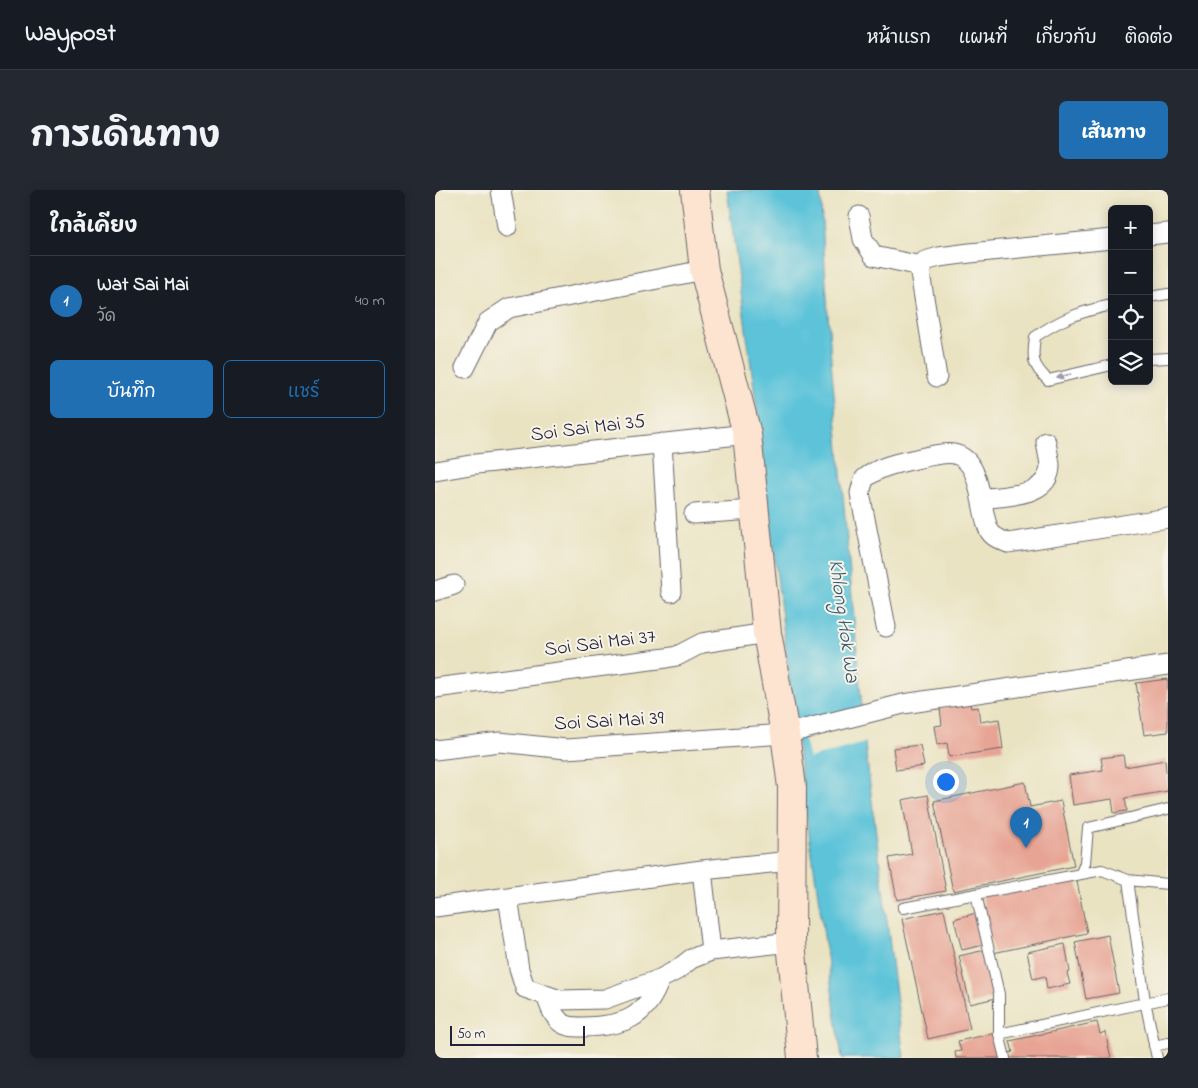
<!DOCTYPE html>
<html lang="th">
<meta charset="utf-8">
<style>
:root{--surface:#171b24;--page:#242831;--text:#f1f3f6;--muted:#9ea1a6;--line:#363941;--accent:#1f6fb2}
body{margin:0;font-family:"Indie Flower","Playpen Sans Thai",sans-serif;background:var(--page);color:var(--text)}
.controls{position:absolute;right:15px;top:15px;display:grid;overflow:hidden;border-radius:8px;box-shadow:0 2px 12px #0003}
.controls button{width:45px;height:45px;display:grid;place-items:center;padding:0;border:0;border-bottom:1px solid var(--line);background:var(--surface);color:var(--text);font:25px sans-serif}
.scale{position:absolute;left:15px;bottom:12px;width:135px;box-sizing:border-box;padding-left:5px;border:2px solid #22223b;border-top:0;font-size:14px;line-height:18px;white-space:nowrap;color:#22223b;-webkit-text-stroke:4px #f7f3e8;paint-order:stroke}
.you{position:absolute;left:510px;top:591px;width:18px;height:18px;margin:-12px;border:4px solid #fff;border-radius:50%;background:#1a73e8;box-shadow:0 0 0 8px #1a73e833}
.badge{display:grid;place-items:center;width:32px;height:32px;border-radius:50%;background:var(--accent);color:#fff;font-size:16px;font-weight:700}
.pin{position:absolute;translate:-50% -41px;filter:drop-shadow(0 1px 2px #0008)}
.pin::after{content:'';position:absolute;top:26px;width:18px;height:15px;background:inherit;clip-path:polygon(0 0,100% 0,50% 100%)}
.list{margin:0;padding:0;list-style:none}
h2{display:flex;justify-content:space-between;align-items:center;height:65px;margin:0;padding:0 20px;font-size:21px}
h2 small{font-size:16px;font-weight:400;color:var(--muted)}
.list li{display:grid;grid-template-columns:32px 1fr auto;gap:15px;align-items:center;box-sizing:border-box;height:90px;padding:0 20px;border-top:1px solid var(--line)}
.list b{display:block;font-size:19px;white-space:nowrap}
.list p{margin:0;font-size:16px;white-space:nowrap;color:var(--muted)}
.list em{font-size:16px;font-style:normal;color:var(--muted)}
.actions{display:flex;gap:10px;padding:15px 20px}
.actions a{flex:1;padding:11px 0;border:1px solid var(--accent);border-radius:8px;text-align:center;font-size:18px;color:var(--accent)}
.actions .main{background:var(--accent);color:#fff}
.icon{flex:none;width:28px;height:28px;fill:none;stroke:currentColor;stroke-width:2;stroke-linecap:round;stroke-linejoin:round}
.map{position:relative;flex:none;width:733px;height:868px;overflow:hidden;border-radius:8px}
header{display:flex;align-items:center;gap:30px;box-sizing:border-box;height:70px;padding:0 25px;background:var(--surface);border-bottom:1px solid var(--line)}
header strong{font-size:24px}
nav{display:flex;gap:28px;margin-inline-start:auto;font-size:18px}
.intro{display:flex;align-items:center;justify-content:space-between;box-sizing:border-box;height:120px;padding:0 30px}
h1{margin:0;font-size:35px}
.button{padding:12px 22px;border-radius:8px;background:var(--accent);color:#fff;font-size:18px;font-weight:700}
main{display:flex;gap:30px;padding:0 30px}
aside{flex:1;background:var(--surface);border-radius:8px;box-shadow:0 2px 12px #0003}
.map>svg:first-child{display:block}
.water{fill:#5cc3d9;stroke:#3f728a}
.pier{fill:#eae3c2}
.building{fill:#e7a494}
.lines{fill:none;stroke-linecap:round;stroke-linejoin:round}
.lane-casing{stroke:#68666a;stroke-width:12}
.street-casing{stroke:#68666a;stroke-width:21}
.secondary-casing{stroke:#68666a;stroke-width:30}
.lane{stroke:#fff;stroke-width:10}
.street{stroke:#fff;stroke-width:19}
.secondary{stroke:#fde4d1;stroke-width:28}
.oneway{fill:#9c9ca7}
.labels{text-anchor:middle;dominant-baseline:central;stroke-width:4;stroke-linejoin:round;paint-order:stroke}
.street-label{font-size:20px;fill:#22223b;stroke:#f7f3e8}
.water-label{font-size:21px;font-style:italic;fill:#365a72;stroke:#f7f3e8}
</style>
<header>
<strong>Waypost</strong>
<nav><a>หน้าแรก</a><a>แผนที่</a><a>เกี่ยวกับ</a><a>ติดต่อ</a></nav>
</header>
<div class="intro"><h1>การเดินทาง</h1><a class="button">เส้นทาง</a></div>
<main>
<aside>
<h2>ใกล้เคียง<small></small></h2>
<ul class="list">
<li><span class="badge">1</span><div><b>Wat Sai Mai</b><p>วัด</p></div><em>40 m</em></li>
</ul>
<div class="actions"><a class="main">บันทึก</a><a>แชร์</a></div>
</aside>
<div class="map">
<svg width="733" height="868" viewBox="0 0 733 868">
<rect width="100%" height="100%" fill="#f7f3e8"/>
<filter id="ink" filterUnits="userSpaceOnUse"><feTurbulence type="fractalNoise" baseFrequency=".02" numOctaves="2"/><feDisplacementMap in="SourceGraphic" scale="10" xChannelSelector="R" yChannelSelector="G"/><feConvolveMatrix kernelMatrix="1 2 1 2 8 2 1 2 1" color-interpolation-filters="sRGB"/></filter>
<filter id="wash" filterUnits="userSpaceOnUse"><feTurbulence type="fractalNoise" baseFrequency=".0096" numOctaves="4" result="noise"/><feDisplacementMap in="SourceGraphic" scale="20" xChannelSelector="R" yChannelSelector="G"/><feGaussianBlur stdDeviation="1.12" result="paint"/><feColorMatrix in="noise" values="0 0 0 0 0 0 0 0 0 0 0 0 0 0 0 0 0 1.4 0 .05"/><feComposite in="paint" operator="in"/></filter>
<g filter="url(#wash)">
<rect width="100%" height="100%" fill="#eae3c2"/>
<path class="water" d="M292 0H385L396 170 431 563 469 868H407L369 611 322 220Z"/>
<path class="pier" d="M431 528 433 552 374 568 368 546Z"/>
<g id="blocks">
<path class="building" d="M733 489V542L709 545 701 493Z
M535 514 536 518 543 517 545 532 564 529 568 559 514 567 512 553 502 555 499 536 507 535 505 518Z
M485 555 489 576 461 580 458 558Z
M688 565 690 577 730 570 733 601 690 608 692 621 679 623 677 609 638 615 634 585 668 580 666 568Z
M590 592 595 617 626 611 639 676 518 701 499 611Z
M493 605 511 701 462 710 454 668 477 664 467 610Z
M641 686 652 743 558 763 547 706Z
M509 720 535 839 493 849 467 729Z
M541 723 549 755 527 760 519 729Z
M673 745 684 803 651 809 640 752Z
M630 754 635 782 632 783 635 794 612 799 610 786 598 789 592 762Z
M550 760 561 808 535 814 524 766Z
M662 832 665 844 670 842 676 868H574L573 863 578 862 575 851Z
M561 843 567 868H521L520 862 526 861 523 851Z"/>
</g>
</g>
<g filter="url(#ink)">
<use href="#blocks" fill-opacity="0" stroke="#68666a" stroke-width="1"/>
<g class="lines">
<defs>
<path id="lane" d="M714 107 733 104
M677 115C647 121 625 129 600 147 597 169 597 175 613 190L677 175
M714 169 733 168
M646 683 650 673 653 638 733 619
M693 690 710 811 722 868
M541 704 564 804V844L570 868
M468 718 667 680 693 690 733 694
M564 844 733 808
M719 856 733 853"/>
<path id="street" d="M66 0 72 37
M424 26 428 49 439 66 486 76
M714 45 733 43
M30 178 53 132 74 118 269 80
M502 187 485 83 490 71 504 67 535 63 677 49
M227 253 236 402
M0 281 41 274 312 244
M546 309C570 305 615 308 615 275 614 267 612 259 611 252
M259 324 318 320
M0 401 19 395
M451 437 425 303 429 289C446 275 464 273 485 268 496 266 508 262 519 264 548 270 544 319 554 340 557 347 566 350 573 353L733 328
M0 498 231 468 242 466 267 453 332 443
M0 560 65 552 131 559 350 544 468 514 733 475
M267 680 276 761
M73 707 84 779 90 798 125 810 170 809 225 789 242 780 256 769 276 761 356 752
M0 717 267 680 356 671
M111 806C114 813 116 822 121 827 127 837 138 837 148 837 188 836 211 829 225 789"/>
<path id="secondary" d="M260 0 269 80 312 244 332 443 350 544 357 597 356 752 367 868"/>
</defs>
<use href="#lane" class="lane-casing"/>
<use href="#street" class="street-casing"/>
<use href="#secondary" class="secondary-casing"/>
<use href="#lane" class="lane"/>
<use href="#street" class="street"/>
<use href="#secondary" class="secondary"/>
</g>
<defs><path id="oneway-solid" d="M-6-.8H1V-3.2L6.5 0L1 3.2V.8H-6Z" transform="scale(1.25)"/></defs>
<use class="oneway" href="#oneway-solid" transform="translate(629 186) rotate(167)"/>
</g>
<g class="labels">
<g class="street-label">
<text transform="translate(153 239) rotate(-7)">Soi Sai Mai 35</text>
<text transform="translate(165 454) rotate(-7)">Soi Sai Mai 37</text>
<text transform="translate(174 532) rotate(-3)">Soi Sai Mai 39</text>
</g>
<g class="water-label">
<text transform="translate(408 431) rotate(82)">Khlong Hok Wa</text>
</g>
</g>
</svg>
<div class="controls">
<button>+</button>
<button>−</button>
<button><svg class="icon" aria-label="locate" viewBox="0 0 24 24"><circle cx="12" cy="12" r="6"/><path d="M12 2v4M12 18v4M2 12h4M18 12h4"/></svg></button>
<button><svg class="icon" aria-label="layers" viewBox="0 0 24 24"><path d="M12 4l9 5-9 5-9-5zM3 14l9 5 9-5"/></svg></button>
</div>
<div class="scale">50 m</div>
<div class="you"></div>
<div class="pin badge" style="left:591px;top:658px">1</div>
</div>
</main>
